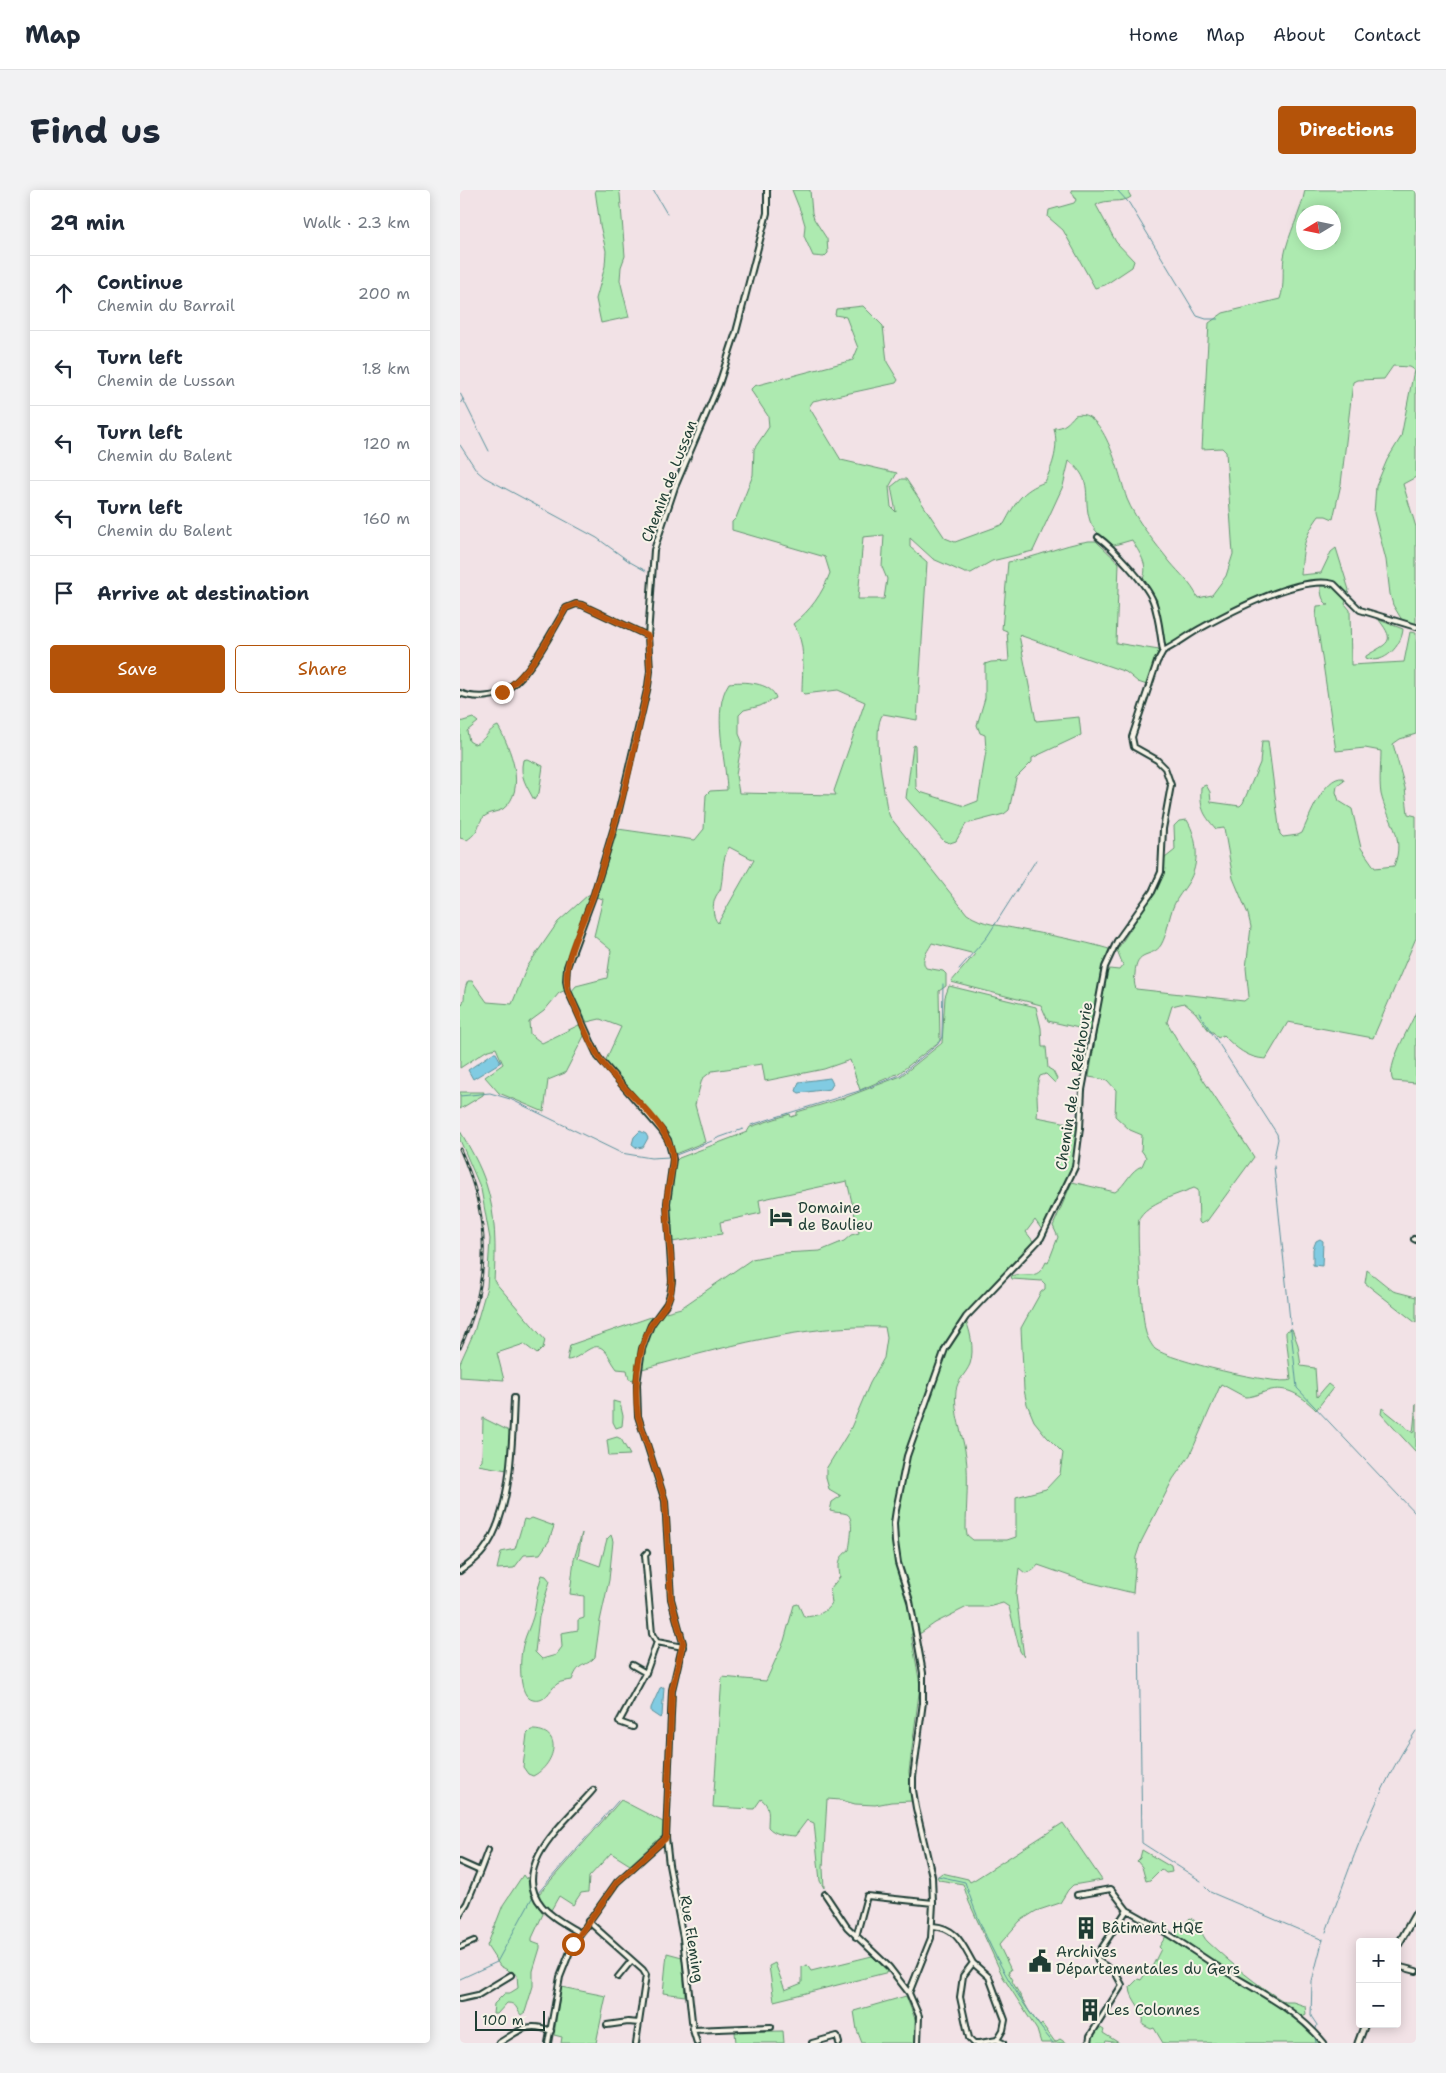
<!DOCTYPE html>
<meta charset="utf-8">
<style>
:root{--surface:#fff;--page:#f2f2f3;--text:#1f2937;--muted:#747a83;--line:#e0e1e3;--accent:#b45309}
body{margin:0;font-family:"Shantell Sans",sans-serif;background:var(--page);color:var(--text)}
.controls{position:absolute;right:15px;bottom:15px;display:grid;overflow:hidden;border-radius:5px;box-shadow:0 2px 12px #0003}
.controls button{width:45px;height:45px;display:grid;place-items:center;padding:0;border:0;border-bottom:1px solid var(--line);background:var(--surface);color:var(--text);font:25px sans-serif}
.compass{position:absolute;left:836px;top:15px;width:45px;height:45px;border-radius:50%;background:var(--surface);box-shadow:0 2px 12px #0003;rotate:260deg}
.scale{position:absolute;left:15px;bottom:12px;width:70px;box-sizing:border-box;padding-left:5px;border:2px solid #1f3d34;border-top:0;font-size:14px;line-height:18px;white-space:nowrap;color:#1f3d34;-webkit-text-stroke:4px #f7f3e8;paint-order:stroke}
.stop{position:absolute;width:15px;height:15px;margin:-11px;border:4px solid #b45309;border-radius:50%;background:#fff}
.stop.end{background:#b45309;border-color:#fff;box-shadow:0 1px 5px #0008}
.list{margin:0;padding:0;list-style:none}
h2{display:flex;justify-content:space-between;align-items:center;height:65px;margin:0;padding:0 20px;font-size:21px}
h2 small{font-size:16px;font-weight:400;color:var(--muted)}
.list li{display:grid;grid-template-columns:32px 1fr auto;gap:15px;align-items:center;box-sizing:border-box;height:75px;padding:0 20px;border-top:1px solid var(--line)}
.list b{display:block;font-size:19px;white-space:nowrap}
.list p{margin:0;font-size:16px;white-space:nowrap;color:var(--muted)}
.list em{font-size:16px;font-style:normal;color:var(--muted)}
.actions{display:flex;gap:10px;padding:15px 20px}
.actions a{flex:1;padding:11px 0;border:1px solid var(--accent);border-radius:5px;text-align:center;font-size:18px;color:var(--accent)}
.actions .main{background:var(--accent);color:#fff}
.icon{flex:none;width:28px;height:28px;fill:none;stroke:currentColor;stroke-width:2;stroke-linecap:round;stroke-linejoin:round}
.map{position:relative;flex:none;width:956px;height:1853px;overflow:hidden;border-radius:5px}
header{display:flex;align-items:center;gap:30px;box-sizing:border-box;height:70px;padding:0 25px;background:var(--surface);border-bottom:1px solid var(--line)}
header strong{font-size:24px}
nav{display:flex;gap:28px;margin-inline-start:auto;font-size:18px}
.intro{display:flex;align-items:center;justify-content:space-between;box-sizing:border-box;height:120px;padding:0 30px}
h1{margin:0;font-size:35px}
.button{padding:12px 22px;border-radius:5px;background:var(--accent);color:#fff;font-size:18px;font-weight:700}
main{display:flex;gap:30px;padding:0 30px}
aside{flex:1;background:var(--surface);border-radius:5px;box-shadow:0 2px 12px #0003}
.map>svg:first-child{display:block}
.green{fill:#adeab0;stroke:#669472;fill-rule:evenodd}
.water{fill:#81cbe2;stroke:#5a929c}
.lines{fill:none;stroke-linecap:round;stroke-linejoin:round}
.stream{stroke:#5a929c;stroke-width:1}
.minor-casing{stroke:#1f3d34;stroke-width:8}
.secondary-casing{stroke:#1f3d34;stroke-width:9}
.minor{stroke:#f7f3e8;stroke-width:4}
.secondary{stroke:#f7f3e8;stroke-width:5}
.rail-casing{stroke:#1f3d34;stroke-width:3}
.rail{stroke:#f7f3e8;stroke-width:1;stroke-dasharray:4;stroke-linecap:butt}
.route{stroke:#b45309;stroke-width:6}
.labels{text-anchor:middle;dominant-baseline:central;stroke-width:4;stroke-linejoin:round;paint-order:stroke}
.street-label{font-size:15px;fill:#1f3d34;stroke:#f7f3e8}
.poi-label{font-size:15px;fill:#1f3d34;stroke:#f7f3e8;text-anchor:start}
</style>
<header>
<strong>Map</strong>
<nav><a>Home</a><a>Map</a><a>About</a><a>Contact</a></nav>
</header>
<div class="intro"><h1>Find us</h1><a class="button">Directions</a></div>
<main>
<aside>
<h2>29 min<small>Walk · 2.3 km</small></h2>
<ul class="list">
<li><svg class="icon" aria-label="ahead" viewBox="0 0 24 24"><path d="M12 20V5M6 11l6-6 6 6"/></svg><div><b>Continue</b><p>Chemin du Barrail</p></div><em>200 m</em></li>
<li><svg class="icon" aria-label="left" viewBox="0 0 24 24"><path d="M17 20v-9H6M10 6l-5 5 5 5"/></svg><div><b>Turn left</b><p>Chemin de Lussan</p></div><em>1.8 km</em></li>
<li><svg class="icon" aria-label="left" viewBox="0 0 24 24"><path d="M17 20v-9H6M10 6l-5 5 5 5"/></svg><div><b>Turn left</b><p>Chemin du Balent</p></div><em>120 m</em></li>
<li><svg class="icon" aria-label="left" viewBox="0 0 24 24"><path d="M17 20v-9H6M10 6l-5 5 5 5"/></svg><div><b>Turn left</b><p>Chemin du Balent</p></div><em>160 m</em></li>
<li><svg class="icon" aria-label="arrive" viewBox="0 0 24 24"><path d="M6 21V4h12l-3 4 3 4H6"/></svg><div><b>Arrive at destination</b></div></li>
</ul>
<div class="actions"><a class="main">Save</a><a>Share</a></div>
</aside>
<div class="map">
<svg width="956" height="1853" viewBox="0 0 956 1853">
<rect width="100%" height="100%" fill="#f2e2e6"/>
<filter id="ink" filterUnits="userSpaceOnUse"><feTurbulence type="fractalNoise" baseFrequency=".02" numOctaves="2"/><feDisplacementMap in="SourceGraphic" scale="10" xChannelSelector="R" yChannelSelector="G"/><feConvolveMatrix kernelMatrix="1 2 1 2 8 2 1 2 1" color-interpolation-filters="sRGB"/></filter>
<g filter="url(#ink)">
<path class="green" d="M135 0H159L160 4 165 66 161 77 160 90 169 127 141 133 136 109 145 76 146 61 140 35Z
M332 0H350L352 23 354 29 367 49 368 63 364 67 353 66 344 46 345 35 342 25Z
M611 0H667L671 7C661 14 647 8 636 15L656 52 674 71 672 77 645 95 635 98 603 40 588 27 589 20 614 13 616 10Z
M845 0H956V287L943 294 956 337V435L942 430 933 415 930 404 926 370 914 323 916 296 927 270 941 247 954 180 949 177 933 176 924 189 897 190 893 192 881 294 873 329 866 326H859C843 348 843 358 841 385L861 383 871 362 876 358 889 400 885 414 890 420 891 475 944 472 950 442 956 443V544L940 549 933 554 945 598 948 624 956 626V748L913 848 828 832 806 869C787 868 776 858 763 845L758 848 753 842H750L735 822 724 813 712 816 707 832 719 853 794 967 747 1031 741 1034 739 1032 738 1000 734 998C719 1004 686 1013 679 1029 676 1038 682 1132 686 1143 687 1147 692 1156 695 1159 709 1170 816 1196 831 1190L826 1145V1141L832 1139 838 1155 841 1176 855 1178 857 1207 868 1194 873 1198 856 1220C844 1208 829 1196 811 1200 802 1202 794 1207 785 1207L761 1194 730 1265 713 1289 681 1352 676 1367 673 1403 624 1391 578 1375C574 1380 572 1382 565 1383L559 1378 556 1405 564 1467 560 1461 549 1417 543 1413 528 1417H507L475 1433 461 1443 451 1444 460 1495 449 1582 452 1611 431 1612 415 1615 395 1614 381 1610 367 1609 363 1678 364 1698 360 1691 354 1633 347 1630 335 1646C325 1645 315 1645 308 1637 308 1626 311 1616 301 1609L294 1619 253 1617 262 1487 306 1491 324 1451 334 1415 338 1414 344 1427C357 1426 364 1424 372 1413L370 1399 380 1387C378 1373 378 1368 389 1360 390 1353 395 1328 387 1324 382 1322 376 1323 370 1321L372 1312 381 1306 369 1299 366 1288V1279L390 1240 410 1193 424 1168 427 1148 425 1137C342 1134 262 1158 182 1179L187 1149 202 1123 221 1118 292 1069 323 1063 360 1061 384 1051 391 1045 399 1043 387 991 299 1010 301 1023 260 1032 262 1044 212 1052 209 1012 215 972 219 968 287 942 290 937 330 924 331 927 337 925V922L384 908 441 886 482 853 485 807 489 796 576 817 581 838 582 857H586L588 878 593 881 597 889 595 893 586 884 580 886C574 898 579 913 577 927L618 935 613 975 588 1031 582 1040 575 1030 566 1042 573 1051 556 1073 504 1126C510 1139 515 1159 510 1174 506 1184 497 1190 496 1201 493 1222 503 1245 506 1266 509 1289 506 1314 506 1339L507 1345 513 1350H547L556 1347V1307L586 1299 600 1284 603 1263 587 1247 574 1231 567 1214 564 1200 561 1138 581 1102 585 1099V1094L582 1091 552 1089 551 1086C565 1081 577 1093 586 1072L588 1073 598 1047 593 1036 612 992 655 1002C666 995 670 980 682 976L686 967 681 960 682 945 670 940 655 926 656 900 647 890 629 887 645 788 649 779 659 780 663 775 657 760 693 704 702 684 705 668 715 660 714 636 719 631 727 630C738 649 740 674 728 693 724 700 717 707 714 715 708 728 708 743 701 755 692 769 676 758 675 784 674 790 674 794 676 799L784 811 789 807 786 778 791 737 788 724 773 688 764 638 756 639C742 623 740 617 741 597L746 595 750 602 751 612 780 616 783 613 800 573 802 551H808L820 644 823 647 838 645 842 643C849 628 864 586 883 588L884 591 877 596 876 602 879 611 892 619 901 658 915 678 934 676C946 645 927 631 921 604 919 591 921 574 921 561L905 558 876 561 856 427 857 416 869 415C860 411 861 400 861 391 812 392 750 430 710 455L704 456 697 410 683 389C689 374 679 363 672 350L651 356C644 349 633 340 630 331 622 306 635 291 609 271L603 296 573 361 532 371 511 383H505L473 369 450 348V357L467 372 457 530 423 524C411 538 424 599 427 619L430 627 507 724C523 735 540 735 558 739 588 745 619 750 649 759L639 794 637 819 632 841 588 831 581 815 491 792 515 764 472 753C468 761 460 769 466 778L483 781 486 784V796L479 801 480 851 439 883 400 900 390 870 364 879 305 891 302 874 252 881 242 889 235 915 245 952 215 964 204 940 144 874 161 837 140 829 127 832 111 802 116 796 147 788 151 760 134 746 143 709 136 707 158 639 235 650 244 639 246 605 250 601 267 600C266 569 251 520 269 493 282 491 312 492 316 508L300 516 284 520 279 525V544L282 551 276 585 279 603 376 605 374 601 405 512 378 500 344 504 342 502C342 479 347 454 333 434 351 420 362 404 370 383L365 367 272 340V332L276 328 293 285 294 259 309 237 308 226 292 202 291 199 294 196 393 170 398 158 386 127 375 125 376 119 403 116 423 136 427 172 438 190 436 193 353 211 349 217 381 270 437 283 429 297 431 317 436 322 431 297 441 289H446L485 348 495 352 544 334C556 312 561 301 585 292 593 274 599 258 594 238 604 238 609 232 615 225 645 216 660 289 667 309 675 329 696 354 710 372 720 384 731 393 738 408L752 405 766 386 773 364 766 262 762 258 742 259 749 133 763 123 820 109C825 95 822 81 824 67 828 44 841 23 845 0ZM844 22H874V52H844ZM424 345 422 377 427 389 424 409H398L403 347ZM269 657 294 670 258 733C252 727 252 714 256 706 258 702 261 701 261 696 264 680 261 672 269 657Z
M629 351H636L659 373 656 453 699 460 687 495 678 492 666 482 559 445 576 531 619 527 621 545 572 568V572L556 588 549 620 544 624 506 634 496 651 490 653 484 651 446 608 453 556 455 555 456 598 460 602 505 616 518 611 526 561 525 545 520 543 517 535 525 508V474L531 472 549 471 547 441 542 439 548 372C577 368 600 355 629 351Z
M919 430 943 439C942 455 924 476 906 468V466C927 453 937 453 919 430Z
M13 528 18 532 7 541 9 551 14 554C25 552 28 539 38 536 50 557 68 600 43 619 38 622 30 622 25 626 16 633 22 640 7 650L0 648V532Z
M67 569 83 576 79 603 74 610C67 596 59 587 63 570Z
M128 705H130C127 715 124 726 120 735 112 756 99 777 106 800L99 803 84 821 69 832 70 844 82 853 121 834 125 844 105 883 88 890 84 922 39 903 25 887 43 874 36 858 26 861 0 878V817C7 810 2 802 8 791H12L27 812 52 814 67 777 98 732Z
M956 822V893L933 891C925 877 950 837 956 822Z
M0 902H24L23 905 0 919Z
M0 941C10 958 20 975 26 994 36 1024 36 1059 34 1091L85 1150 83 1158 77 1164 64 1154 37 1163 44 1190 0 1187V1173L14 1142 27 1097 30 1049 21 999 0 950Z
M907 1080 933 1101 956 1107V1133L905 1093Z
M194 1126C180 1147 177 1166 174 1190L169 1189 167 1180 157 1179C152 1173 149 1164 143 1159 132 1150 120 1170 107 1170L110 1155Z
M153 1211 160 1213 163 1226 162 1236 156 1238 153 1232Z
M956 1214V1262L921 1224 922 1218 953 1243Z
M23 1228 51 1242 47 1280 18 1275 22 1271Z
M157 1247 161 1249 170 1265 149 1266 147 1250Z
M72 1328 94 1336 89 1351 80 1364 64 1365 54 1378 37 1379 41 1362 55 1359 64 1329 68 1330Z
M122 1343 118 1368 140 1376 147 1349 151 1345 153 1351 149 1390 140 1431 135 1467C124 1479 120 1470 112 1490 107 1491 101 1491 97 1494 89 1500 86 1513 73 1510 58 1507 60 1471 62 1460 64 1447 71 1436 74 1423 77 1409 77 1399 82 1385L86 1386 90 1391 79 1427 75 1462 82 1469 96 1465 102 1457 101 1443 118 1440V1430L124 1428V1406L110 1404 114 1369Z
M71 1540C105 1539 95 1575 73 1586L68 1584 63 1577 67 1544Z
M161 1610 203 1632 202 1646 170 1675 151 1663 129 1687 128 1702 121 1703 113 1715 99 1706 90 1722 78 1705Z
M603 1633 642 1690 613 1695 608 1700 600 1713 576 1721 560 1731 539 1755 551 1780 548 1782 553 1790 552 1791 569 1821 580 1836 582 1834 595 1852 600 1849 606 1853H581L577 1840 543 1787 509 1712 503 1694 479 1690 477 1687 482 1683 508 1689 510 1692 514 1690Z
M682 1660 711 1677 712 1682 706 1683 701 1679 690 1690 686 1691 682 1677 677 1671 680 1668Z
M63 1685 66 1689 67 1687 72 1705 83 1724 72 1748V1752L80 1755V1758L73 1781V1796L65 1822 61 1825C56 1819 57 1813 47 1813L37 1824H33L34 1814 45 1803H50L58 1798 57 1785 40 1776 27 1756 43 1715Z
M730 1728C741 1732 740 1745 748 1752 772 1774 796 1795 825 1812H833L845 1816 846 1824 840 1831 862 1853H703L694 1838 691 1839 683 1835C686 1819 670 1811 670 1797L678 1789 681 1790 688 1780 690 1781 701 1759 699 1757 706 1746 714 1750 716 1743Z
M207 1763 222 1767 225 1806 203 1803Z
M412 1766 429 1782 314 1811 309 1776 315 1773 325 1800 342 1793V1777L347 1775 351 1781Z
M101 1797 146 1806 136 1853H101L102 1847 94 1845Z
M446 1806 457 1834 456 1853H402L397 1840 394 1821Z
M639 1837 644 1840 643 1843 659 1853 646 1851 645 1853H631L633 1845Z
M323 1841 324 1853H276L275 1842Z"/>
<path class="water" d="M33 863H36L41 872 13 889 8 880Z
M370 888 373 894 370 899 339 903 336 901 339 892Z
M180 941 186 944 188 948 183 957 177 958 172 954 174 947Z
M860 1049 863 1051 862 1076 853 1075V1059L856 1051Z
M203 1497H204L202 1526 200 1528 191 1522V1518L200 1498Z"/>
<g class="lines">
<path class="stream" d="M193 0 207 24
M657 0 669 13 737 126 746 129H758
M0 203 29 261
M0 214 3 209
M0 255 17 281 24 287 137 348 170 372 186 381
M499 779 527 747 576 670
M739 823 817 944 818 949 814 968
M0 906 30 903 50 909 161 963 191 968 210 967
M291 935 399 901 440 885 478 854 482 847 483 794
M255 949 283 939
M216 965 252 951
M814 976 837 1198 956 1324
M679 1441 682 1653 741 1691
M478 1686 505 1692C525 1753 553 1804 593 1853
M745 1697 750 1702 863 1750
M77 1704 158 1611
M866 1742C891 1674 915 1601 956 1541
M0 1789 37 1772 72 1708
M855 1842 857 1835 851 1826 852 1791 863 1749
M855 1846 856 1853"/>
<defs>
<path id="minor" d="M638 347C653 358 686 393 693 411 699 426 700 445 703 461
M703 461C718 454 729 444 743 437 774 420 840 385 874 394L900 420 956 437
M0 503C14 509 37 508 49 498 73 480 90 444 106 418L116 414 122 415 188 446
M954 1049 956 1050
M187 1363 185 1365 192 1444 197 1452
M0 1381C8 1375 17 1369 23 1361 52 1325 52 1252 54 1208
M172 1475 186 1483
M173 1537 159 1532 187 1480 197 1452 223 1457
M0 1672 20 1681 7 1713 0 1724
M20 1681 28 1660
M365 1704 387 1737 429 1777 449 1803
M617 1705 651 1699 667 1720 637 1765 638 1771 655 1782 662 1795 630 1846 629 1853
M667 1720C698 1736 726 1756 755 1775 793 1799 835 1817 864 1853
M128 1731 183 1780 186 1785 176 1853
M473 1736C497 1738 502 1754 513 1773L503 1786 500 1807 509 1848 514 1853H519
M120 1743C107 1735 92 1728 82 1716 48 1676 109 1629 133 1600
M396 1747 407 1706 473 1713
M0 1757 14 1751
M513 1773 529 1787 545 1830 543 1840 537 1850
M937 1776 956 1781
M158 1787 172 1770
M0 1809 18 1805 51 1785
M147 1835 168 1832 179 1833
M233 1840 311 1837
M39 1853C59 1841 67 1831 91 1841
M88 1853 100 1787 113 1754 157 1692 206 1648
M237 1853 233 1840 223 1748 209 1675 206 1648 212 1500 223 1453 211 1409 205 1311 178 1226 177 1194 182 1159 191 1135 207 1113 210 1104 212 1091 207 1013 213 969 208 950 202 941 138 867 108 801 106 791 107 777 134 704 158 624 188 496 190 481 188 446 194 360 215 297 259 194 276 142 307 23V0
M352 1853 377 1846 379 1853
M458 1853 459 1826 449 1803 471 1748 473 1713 472 1686 456 1618 453 1600V1587L463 1512V1483L450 1411 438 1373 435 1352 434 1333 436 1320 447 1266 485 1159 506 1127 581 1048 615 977 620 938 622 900 645 777 657 751 692 702 701 682 703 639 711 595 705 578 697 570 674 557 672 547 697 472 703 461
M520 1853 537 1850 543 1853"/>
<path id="secondary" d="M937 1757 956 1723
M898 1853 905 1834"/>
</defs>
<use href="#minor" class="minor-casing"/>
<use href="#secondary" class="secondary-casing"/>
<use href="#minor" class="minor"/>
<use href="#secondary" class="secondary"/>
<defs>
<path id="rail" d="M0 959C31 1027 31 1091 0 1158"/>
</defs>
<use href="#rail" class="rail-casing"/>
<use href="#rail" class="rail"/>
</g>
</g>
<g class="lines" filter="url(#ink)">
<path class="route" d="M42 502C70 486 90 445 106 418L116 414 122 415 188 446 190 481 188 496C178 539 170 584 157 626 150 652 142 678 134 703 124 734 101 768 108 801 119 824 129 856 145 876 164 901 195 922 208 951 218 970 208 990 207 1010 205 1040 215 1071 211 1101 209 1115 197 1125 190 1137 177 1162 174 1198 178 1226L205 1310 211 1409 223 1453 212 1500 206 1648 157 1692 113 1754"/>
</g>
<defs>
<symbol id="hotel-bare" viewBox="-9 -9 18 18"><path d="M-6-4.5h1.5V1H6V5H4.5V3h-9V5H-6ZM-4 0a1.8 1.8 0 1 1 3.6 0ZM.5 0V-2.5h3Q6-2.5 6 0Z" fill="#1f3d34" stroke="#f7f3e8" stroke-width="2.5" paint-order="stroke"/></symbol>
<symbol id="building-bare" viewBox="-9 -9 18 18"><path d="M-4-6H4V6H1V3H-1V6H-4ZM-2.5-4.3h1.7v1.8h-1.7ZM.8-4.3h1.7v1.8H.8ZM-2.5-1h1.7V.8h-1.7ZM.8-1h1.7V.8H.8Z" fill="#1f3d34" stroke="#f7f3e8" stroke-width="2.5" paint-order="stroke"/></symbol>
<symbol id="civic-bare" viewBox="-9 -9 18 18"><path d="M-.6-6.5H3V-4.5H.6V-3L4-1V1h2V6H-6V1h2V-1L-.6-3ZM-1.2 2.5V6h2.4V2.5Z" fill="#1f3d34" stroke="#f7f3e8" stroke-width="2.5" paint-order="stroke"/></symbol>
</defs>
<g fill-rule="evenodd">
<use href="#hotel-bare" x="305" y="1011" width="32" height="32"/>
<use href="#building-bare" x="610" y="1722" width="32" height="32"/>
<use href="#civic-bare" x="564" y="1755" width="32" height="32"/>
<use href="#building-bare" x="614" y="1804" width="32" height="32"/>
</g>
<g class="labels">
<g class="street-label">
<text transform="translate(209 291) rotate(-69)">Chemin de Lussan</text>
<text transform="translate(614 896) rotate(-81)">Chemin de la Réthourie</text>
<text transform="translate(232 1749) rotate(81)">Rue Fleming</text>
</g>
<g class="poi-label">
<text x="338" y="1018">Domaine<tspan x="338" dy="17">de Baulieu</tspan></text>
<text x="642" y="1738">Bâtiment HQE</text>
<text x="596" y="1762">Archives<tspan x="596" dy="17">Départementales du Gers</tspan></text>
<text x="646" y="1820">Les Colonnes</text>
</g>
</g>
</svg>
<div class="controls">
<button>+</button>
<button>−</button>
</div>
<svg class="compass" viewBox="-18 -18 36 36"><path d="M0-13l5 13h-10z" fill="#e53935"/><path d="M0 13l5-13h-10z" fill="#747a83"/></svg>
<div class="scale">100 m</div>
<div class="stop" style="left:113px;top:1754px"></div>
<div class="stop end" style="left:42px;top:502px"></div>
</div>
</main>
